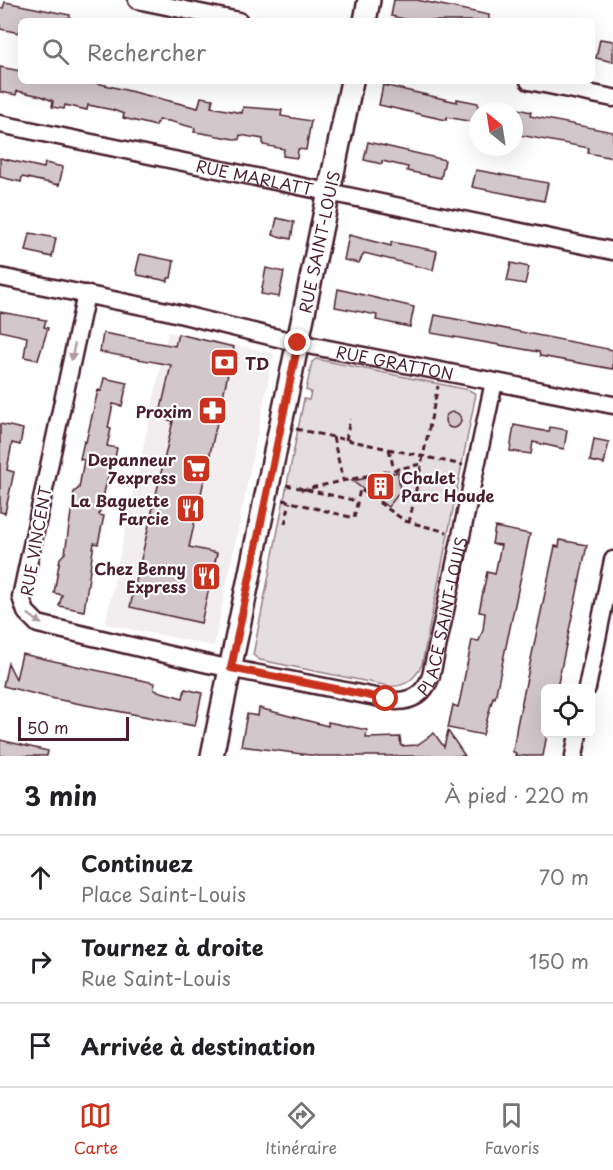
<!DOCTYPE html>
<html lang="fr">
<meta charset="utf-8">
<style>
:root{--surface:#fff;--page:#f2f2f2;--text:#202124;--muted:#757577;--line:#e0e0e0;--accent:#c8321e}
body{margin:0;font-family:"Playpen Sans",sans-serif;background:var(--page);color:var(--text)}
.controls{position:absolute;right:18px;bottom:18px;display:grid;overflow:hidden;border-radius:9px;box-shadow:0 6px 24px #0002}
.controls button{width:54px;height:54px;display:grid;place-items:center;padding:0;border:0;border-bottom:2px solid var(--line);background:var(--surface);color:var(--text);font:30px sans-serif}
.compass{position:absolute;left:469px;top:102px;width:54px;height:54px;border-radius:50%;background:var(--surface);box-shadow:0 6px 24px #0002;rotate:330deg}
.scale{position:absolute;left:18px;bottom:15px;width:111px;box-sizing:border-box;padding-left:6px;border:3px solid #4a1f2b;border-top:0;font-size:16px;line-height:21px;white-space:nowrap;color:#4a1f2b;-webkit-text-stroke:4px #fff;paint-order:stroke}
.stop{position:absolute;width:18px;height:18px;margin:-14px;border:4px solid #c8321e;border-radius:50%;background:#fff}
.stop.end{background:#c8321e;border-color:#fff;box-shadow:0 2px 6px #0008}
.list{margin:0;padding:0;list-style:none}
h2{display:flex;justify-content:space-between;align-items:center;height:78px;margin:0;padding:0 24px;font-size:26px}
h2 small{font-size:20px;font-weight:400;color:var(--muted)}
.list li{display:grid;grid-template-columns:39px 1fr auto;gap:18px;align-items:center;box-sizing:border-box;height:84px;padding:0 24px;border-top:2px solid var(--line)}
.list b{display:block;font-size:22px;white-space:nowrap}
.list p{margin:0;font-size:20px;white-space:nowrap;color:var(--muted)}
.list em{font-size:20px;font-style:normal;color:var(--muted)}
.icon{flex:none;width:33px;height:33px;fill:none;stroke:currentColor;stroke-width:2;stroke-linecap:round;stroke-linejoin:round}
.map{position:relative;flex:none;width:613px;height:756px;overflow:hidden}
.search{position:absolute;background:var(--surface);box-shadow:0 6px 24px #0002;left:18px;right:18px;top:18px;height:66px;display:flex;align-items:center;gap:15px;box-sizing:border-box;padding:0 21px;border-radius:9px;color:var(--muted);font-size:22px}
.sheet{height:330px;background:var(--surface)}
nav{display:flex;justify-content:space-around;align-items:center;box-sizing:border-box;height:84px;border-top:2px solid var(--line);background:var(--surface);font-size:16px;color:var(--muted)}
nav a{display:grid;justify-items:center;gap:3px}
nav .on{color:var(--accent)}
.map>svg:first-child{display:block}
.built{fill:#f2eeef}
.green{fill:#e5dee0;stroke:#987e86;stroke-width:1.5}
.building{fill:#d2c7cb;stroke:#4a1f2b;stroke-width:1.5}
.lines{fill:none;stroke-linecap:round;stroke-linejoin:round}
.minor-casing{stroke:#4a1f2b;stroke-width:21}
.tertiary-casing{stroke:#4a1f2b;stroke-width:26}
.path{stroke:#4a1f2b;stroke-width:3;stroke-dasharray:6 4.5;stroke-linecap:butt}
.minor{stroke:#fff;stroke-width:16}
.tertiary{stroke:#fff;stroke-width:21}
.oneway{fill:#ae9aa0}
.route{stroke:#c8321e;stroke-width:8}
.labels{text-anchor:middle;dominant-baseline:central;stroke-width:4.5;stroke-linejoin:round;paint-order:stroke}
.street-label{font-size:16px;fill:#4a1f2b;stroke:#fff}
.poi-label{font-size:16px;font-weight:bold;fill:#4a1f2b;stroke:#fff;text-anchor:end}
</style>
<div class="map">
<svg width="613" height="756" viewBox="0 0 613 756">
<rect width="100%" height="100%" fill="#fff"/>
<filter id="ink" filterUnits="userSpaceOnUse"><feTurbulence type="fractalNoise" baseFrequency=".0167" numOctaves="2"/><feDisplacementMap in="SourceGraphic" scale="12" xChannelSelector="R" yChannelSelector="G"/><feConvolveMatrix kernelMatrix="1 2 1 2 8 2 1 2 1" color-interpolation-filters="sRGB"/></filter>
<g filter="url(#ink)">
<path class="built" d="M168 332 274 353 214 646 105 624Z"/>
<path class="green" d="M316 359 469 390 476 394 422 664C416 678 405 688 389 686L260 660 253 655 304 399 309 400 311 392 306 390 312 362Z"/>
<path class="building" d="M394 0H417L489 15V21H413L391 16Z
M5 2 70 15 69 21H21L20 33 0 29V8H3Z
M600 39 613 41V62L596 58Z
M0 67 21 71V81H89L198 108 201 97 213 99 211 107 242 113 243 107 282 110 281 116 311 121 306 150 298 149 297 158 283 156 284 149 263 145V139L240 135 239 140 202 133 194 132 195 128 169 121 158 120 156 126 123 118 124 114 113 110 88 105 87 110 65 105 64 109 52 107 53 101 41 96 17 91 16 95 0 92Z
M383 85 457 102V99L478 103V123L447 117 446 120 379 105Z
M514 108 531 112 530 116 613 132V158L588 153 589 148 514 134Z
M368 142 445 160 441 178 407 171 408 167 382 161V164L364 160Z
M0 158 44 168 45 163 63 167 59 185 22 177 21 182 0 177Z
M476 170 548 183 544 201 472 187Z
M277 218 294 222 291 239 273 235Z
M30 233 56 238 52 257 26 251Z
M349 235 391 246V242L437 251 433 270 364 253 359 263 344 260Z
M140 254 174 261 171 278H168V281L138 275 136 271Z
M511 263 529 267 525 284 507 281Z
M266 268 284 272 279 297 261 294Z
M338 289 414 307 410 327 376 320 377 315 335 307Z
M0 312 46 320 44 327 48 328 38 360 24 357 27 337 0 331Z
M435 315 613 350V369L540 356 539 352 431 333Z
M103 333 175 346 178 334 234 347 189 547 217 553 201 623 130 607 173 421 159 418 171 365 100 352Z
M104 378 127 383 122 406 113 404 108 428 111 429 107 446 117 448 111 477H108L105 489 99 515 104 516 98 544 94 543 84 611 59 606 62 595 54 593 60 558 65 553 74 492 79 488 84 460 80 459 84 441 86 442 98 390 101 391Z
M445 420a8 8 0 1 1 16 0a8 8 0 1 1-16 0Z
M0 424 23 429 20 445 12 443 7 470 14 472 5 513 0 512Z
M514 425 549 432 550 427 567 430 564 449 533 442 531 454 510 451Z
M594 439 609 442 604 464 590 461Z
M398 472 400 492 388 507 352 481Z
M495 527 530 534 495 698 493 697 483 735 448 728 453 705 458 707 460 699 472 640 479 641 483 630 485 613 479 612 487 572 495 574 501 545 492 544Z
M560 540 587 545 557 688H546L547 734 543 756H515L516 753 513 752 517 725 555 546 559 547Z
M22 654 155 683 154 690 183 698 185 689 202 693 195 726 55 699 3 686 8 663 16 679Z
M259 708 328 726V722L367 730 366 738 400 737 401 746 417 745 434 733 444 747 448 731 465 756H317L241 746 247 714 258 716Z
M0 740 48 751 47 756H0Z"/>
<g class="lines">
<defs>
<g id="minor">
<path d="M137 0 239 21"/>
<path d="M529 81 613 98"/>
<path id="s1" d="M0 124 613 251"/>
<path id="s2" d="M0 277 167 311 298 343 613 405"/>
<path id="s3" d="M86 294 21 597 26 612 38 624 208 664 396 701C414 701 425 692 431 676L494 382"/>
<path d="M587 688 613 560"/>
<path d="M574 756 578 734"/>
</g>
<g id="tertiary">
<path d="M365 21 369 0"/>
<path id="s4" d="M212 756 352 81"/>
</g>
</defs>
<use href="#minor" class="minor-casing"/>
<use href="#tertiary" class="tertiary-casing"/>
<path class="path" d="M296 429 463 465
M333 437 343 480
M346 440 350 419
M389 449 394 470
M286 485 357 501
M301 490 421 464
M283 500 354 518 360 489 405 521 447 532
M409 523 438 386
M285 524 290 502"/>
<use href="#minor" class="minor"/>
<use href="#tertiary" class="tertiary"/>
</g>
<defs><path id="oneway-solid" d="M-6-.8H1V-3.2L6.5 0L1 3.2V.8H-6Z" transform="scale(1.5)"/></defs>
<g class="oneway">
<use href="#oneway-solid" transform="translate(73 352) rotate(102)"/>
<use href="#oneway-solid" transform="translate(35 619) rotate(36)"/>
</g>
</g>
<g class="lines" filter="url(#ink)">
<path class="route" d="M298 343 231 668 386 699"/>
</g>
<defs>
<symbol id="bank-square" viewBox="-11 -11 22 22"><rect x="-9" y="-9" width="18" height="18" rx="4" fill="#c8321e" stroke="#fff"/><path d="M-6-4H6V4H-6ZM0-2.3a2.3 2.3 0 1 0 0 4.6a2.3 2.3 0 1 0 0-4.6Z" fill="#fff"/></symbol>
<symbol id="pharmacy-square" viewBox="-11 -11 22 22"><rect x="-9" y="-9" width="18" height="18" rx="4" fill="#c8321e" stroke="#fff"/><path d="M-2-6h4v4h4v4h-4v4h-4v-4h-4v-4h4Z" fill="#fff"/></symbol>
<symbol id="supermarket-square" viewBox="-11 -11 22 22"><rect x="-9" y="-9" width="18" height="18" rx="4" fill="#c8321e" stroke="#fff"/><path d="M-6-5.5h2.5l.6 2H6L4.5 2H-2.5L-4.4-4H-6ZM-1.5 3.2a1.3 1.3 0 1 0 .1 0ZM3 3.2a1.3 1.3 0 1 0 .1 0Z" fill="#fff"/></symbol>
<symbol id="building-square" viewBox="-11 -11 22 22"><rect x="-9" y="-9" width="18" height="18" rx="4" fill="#c8321e" stroke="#fff"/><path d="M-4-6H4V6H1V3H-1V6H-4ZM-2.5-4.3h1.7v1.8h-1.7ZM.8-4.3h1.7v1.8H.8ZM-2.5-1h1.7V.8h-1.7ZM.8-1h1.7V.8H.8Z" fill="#fff"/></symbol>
<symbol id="restaurant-square" viewBox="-11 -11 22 22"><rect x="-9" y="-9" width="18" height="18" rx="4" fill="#c8321e" stroke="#fff"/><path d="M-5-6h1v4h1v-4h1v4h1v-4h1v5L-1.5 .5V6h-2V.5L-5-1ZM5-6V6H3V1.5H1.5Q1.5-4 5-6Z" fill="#fff"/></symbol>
</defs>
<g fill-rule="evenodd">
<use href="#bank-square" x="208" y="346" width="33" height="33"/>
<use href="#pharmacy-square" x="196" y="394" width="33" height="33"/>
<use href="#supermarket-square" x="180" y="452" width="33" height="33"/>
<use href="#building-square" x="364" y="470" width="33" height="33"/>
<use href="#restaurant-square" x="174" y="492" width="33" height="33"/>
<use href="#restaurant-square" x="190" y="560" width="33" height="33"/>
</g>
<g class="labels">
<g class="street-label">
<text stroke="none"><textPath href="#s1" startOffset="260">RUE MARLATT</textPath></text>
<text stroke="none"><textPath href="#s4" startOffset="525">RUE SAINT-LOUIS</textPath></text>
<text stroke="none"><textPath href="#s2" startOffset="404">RUE GRATTON</textPath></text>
<text transform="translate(35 541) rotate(-80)">RUE VINCENT</text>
<text stroke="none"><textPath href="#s3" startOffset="816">PLACE SAINT-LOUIS</textPath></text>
</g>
<g class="poi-label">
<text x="245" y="363" text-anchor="start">TD</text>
<text x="192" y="411">Proxim</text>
<text x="176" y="459">Depanneur<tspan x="176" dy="18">7express</tspan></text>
<text x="401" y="477" text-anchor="start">Chalet<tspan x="401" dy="18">Parc Houde</tspan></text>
<text x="169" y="500">La Baguette<tspan x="169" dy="18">Farcie</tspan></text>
<text x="186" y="568">Chez Benny<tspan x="186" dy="18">Express</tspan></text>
</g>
</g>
</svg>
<div class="controls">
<button><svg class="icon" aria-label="locate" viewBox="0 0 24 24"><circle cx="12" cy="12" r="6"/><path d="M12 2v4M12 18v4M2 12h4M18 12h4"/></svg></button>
</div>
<svg class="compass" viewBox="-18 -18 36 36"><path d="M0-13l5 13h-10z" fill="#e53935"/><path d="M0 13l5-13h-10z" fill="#757577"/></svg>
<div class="scale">50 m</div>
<div class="stop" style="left:386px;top:699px"></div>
<div class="stop end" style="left:298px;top:343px"></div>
<div class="search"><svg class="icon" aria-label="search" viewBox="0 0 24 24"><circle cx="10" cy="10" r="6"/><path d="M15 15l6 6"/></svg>Rechercher</div>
</div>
<section class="sheet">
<h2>3 min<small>À pied · 220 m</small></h2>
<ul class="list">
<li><svg class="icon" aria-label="ahead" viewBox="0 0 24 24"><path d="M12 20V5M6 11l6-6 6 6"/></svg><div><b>Continuez</b><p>Place Saint-Louis</p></div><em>70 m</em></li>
<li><svg class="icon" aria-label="right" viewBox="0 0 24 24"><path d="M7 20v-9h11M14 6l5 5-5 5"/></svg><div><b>Tournez à droite</b><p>Rue Saint-Louis</p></div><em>150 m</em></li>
<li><svg class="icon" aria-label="arrive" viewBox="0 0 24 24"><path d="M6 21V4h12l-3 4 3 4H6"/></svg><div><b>Arrivée à destination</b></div></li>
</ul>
</section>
<nav>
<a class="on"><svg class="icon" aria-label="map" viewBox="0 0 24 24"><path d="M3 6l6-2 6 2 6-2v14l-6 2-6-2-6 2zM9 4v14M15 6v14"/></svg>Carte</a>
<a><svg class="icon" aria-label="directions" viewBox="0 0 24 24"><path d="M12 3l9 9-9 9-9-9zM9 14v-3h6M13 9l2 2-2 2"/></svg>Itinéraire</a>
<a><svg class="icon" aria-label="saved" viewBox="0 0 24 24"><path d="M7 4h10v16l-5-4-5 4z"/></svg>Favoris</a>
</nav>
